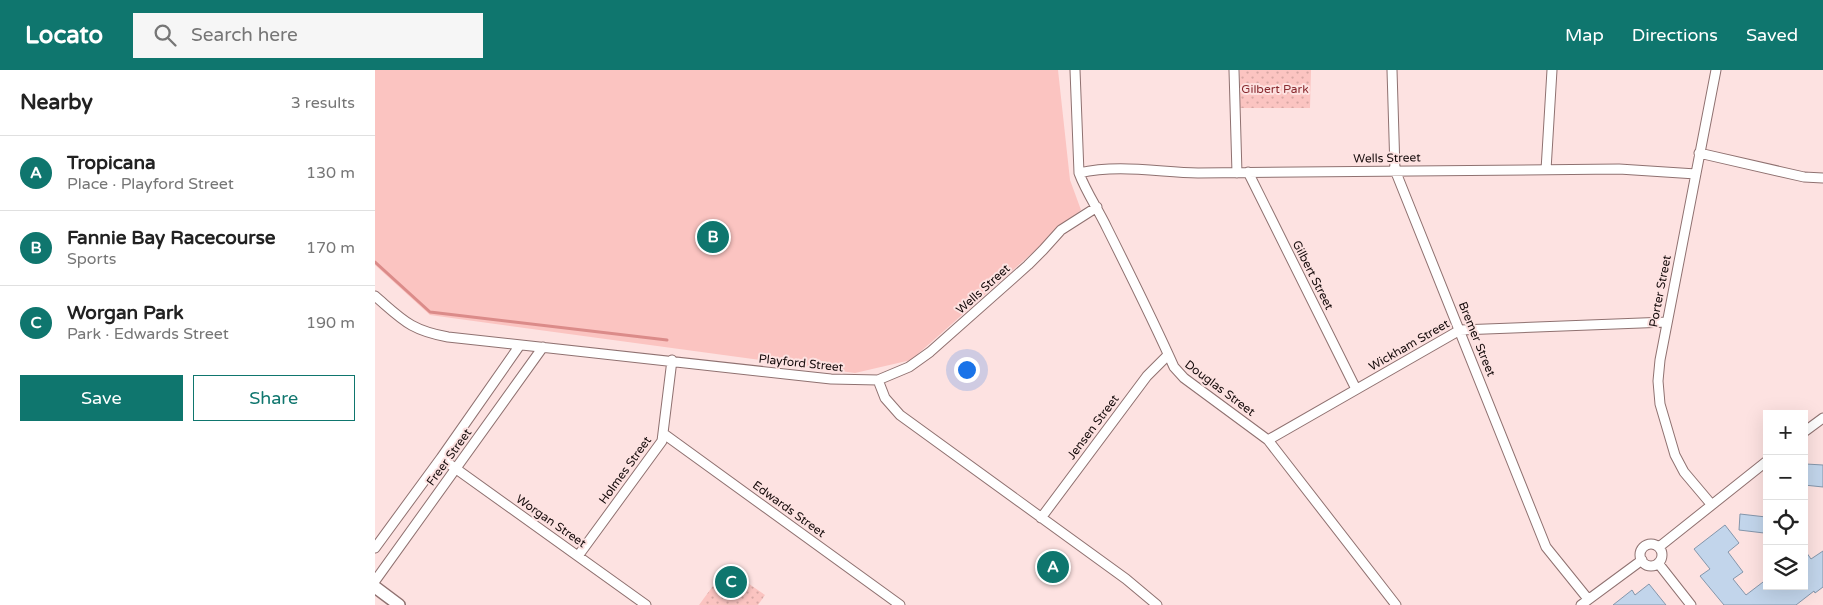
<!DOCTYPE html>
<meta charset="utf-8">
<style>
:root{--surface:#fff;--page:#f6f6f6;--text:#222;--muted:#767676;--line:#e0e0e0;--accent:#0f766e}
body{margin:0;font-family:"Varela Round",sans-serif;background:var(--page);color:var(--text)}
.controls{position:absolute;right:15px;bottom:15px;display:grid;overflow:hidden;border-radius:0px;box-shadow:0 5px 20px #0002}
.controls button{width:45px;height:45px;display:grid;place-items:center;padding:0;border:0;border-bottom:1px solid var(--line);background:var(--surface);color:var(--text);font:25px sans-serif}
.you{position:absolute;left:591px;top:299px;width:18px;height:18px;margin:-12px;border:4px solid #fff;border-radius:50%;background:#1a73e8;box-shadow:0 0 0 8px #1a73e833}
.badge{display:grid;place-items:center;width:32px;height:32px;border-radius:50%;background:var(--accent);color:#fff;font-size:16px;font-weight:700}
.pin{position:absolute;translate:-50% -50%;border:2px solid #fff;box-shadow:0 1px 5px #0006}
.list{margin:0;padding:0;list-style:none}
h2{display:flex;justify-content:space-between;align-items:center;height:65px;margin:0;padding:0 20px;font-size:21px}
h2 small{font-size:16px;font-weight:400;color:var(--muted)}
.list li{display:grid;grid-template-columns:32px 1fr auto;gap:15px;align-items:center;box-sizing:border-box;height:75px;padding:0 20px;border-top:1px solid var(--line)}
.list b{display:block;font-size:19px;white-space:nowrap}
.list p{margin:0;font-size:16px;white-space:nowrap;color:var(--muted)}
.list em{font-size:16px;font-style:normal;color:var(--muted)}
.actions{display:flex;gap:10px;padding:15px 20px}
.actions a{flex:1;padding:11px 0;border:1px solid var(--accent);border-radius:0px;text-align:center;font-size:18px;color:var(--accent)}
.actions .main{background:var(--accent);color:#fff}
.icon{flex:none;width:28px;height:28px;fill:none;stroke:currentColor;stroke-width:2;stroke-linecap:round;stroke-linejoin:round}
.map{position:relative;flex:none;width:1448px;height:535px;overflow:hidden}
header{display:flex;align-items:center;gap:30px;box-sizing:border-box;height:70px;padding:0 25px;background:var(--accent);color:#fff}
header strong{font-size:24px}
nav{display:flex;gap:28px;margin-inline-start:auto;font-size:18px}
.search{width:350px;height:45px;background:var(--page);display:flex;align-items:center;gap:12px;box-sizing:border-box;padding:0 18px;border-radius:0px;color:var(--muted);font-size:19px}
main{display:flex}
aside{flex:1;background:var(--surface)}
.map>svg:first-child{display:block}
.park{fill:url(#park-dots)}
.garden{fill:#fbc4c1}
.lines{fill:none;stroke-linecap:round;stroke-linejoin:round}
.stream{stroke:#db8b89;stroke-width:3}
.building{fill:#c2d5eb;stroke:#8496ab}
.minor-casing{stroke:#8f7170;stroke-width:11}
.tertiary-casing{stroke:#8f7170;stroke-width:14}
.minor{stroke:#fff;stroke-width:9}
.tertiary{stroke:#fff;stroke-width:11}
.labels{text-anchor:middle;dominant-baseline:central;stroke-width:4;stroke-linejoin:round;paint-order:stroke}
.park-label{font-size:12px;fill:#892b30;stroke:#fde2e1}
.street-label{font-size:12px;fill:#150b0b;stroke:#fde2e1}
</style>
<header>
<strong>Locato</strong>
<div class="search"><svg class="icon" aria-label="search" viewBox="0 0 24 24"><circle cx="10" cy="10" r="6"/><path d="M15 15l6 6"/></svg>Search here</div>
<nav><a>Map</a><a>Directions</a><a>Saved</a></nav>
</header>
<main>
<aside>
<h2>Nearby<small>3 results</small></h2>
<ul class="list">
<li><span class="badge">A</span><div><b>Tropicana</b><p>Place · Playford Street</p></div><em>130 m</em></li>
<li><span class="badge">B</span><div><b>Fannie Bay Racecourse</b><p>Sports</p></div><em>170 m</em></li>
<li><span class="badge">C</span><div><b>Worgan Park</b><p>Park · Edwards Street</p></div><em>190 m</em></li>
</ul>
<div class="actions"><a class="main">Save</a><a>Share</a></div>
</aside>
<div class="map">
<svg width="1448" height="535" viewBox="0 0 1448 535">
<defs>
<pattern id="park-dots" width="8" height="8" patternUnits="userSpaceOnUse" patternTransform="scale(1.25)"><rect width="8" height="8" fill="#fbc4c1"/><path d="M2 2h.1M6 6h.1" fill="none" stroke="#d6a7a4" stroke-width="1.8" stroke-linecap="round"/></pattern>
</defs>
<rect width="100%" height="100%" fill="#fde2e1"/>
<path class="park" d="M865 0H936L935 38H865Z
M351 498 390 525 383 535H324Z"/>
<path class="garden" d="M0 0H683L695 110 706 140 536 290 480 303 55 245 0 195Z"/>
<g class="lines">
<path class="stream" d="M0 192 55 242 292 270"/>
</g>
<path class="building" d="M1431 394 1448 395V417L1429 415Z
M1365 444 1391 447 1389 463 1364 460Z
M1350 455 1364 473 1353 482 1368 502 1358 509 1371 525 1392 509V516H1429V479L1436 489 1448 481V517L1440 523 1439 521 1421 535H1349L1325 506 1335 499 1319 479Z
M689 487 690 505H685V507L671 508V506H666L665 488Z
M1274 514 1291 535H1238L1257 520 1260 525Z"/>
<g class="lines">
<defs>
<path id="minor" d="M700 0 704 103C711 122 723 139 732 158 755 204 778 250 799 297L809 308 893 370 1021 535
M859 0 862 103
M1017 0 1020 100 1171 477 1213 529
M1324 83 1429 107 1448 108
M1171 100 1177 0
M873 102 981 319
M704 103C743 94 783 102 823 103L1244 99 1321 104
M0 226C28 250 35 260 73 267L456 309 503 310 534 297 555 282 653 195 668 180 686 160 722 137
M503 310 510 328 525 345 751 509 782 535
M1429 362 1448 348
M289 364 525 535
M893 370 1085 260 1292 252
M66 388 271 535
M1336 434 1309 402 1300 385 1285 334 1283 311 1285 290 1341 0
M666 448 772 306 793 285
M1265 485a11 11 0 1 1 22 0a11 11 0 1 1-22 0Z
M1284 477 1392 391
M0 478 66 388 145 275
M203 486 287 371 297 290
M1283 493 1316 535
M0 511 168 277
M1206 535 1267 490"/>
<path id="tertiary" d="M0 517 24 535"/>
</defs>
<use href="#minor" class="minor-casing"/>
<use href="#tertiary" class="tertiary-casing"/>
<use href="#minor" class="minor"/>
<use href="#tertiary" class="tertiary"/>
</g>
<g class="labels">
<g class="park-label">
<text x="900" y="19">Gilbert Park</text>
</g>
<g class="street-label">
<text transform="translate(1012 88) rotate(-1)">Wells Street</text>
<text transform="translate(938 205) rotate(63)">Gilbert Street</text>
<text transform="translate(608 219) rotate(-42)">Wells Street</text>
<text transform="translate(1285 221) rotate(-79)">Porter Street</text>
<text transform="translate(1102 269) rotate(68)">Bremer Street</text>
<text transform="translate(1034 275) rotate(-30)">Wickham Street</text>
<text transform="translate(426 293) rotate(6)">Playford Street</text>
<text transform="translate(845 318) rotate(37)">Douglas Street</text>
<text transform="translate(718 357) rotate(-53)">Jensen Street</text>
<text transform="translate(74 387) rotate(-54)">Freer Street</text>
<text transform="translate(250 400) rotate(-54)">Holmes Street</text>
<text transform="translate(414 439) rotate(36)">Edwards Street</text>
<text transform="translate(176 451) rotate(35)">Worgan Street</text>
</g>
</g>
</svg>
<div class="controls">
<button>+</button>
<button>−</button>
<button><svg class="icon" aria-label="locate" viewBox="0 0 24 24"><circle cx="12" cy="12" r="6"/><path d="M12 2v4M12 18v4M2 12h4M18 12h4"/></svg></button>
<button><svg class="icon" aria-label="layers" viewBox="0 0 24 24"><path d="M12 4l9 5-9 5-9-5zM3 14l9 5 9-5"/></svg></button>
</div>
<div class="you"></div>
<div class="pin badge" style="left:678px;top:497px">A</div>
<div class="pin badge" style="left:338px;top:167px">B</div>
<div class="pin badge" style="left:356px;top:512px">C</div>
</div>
</main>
